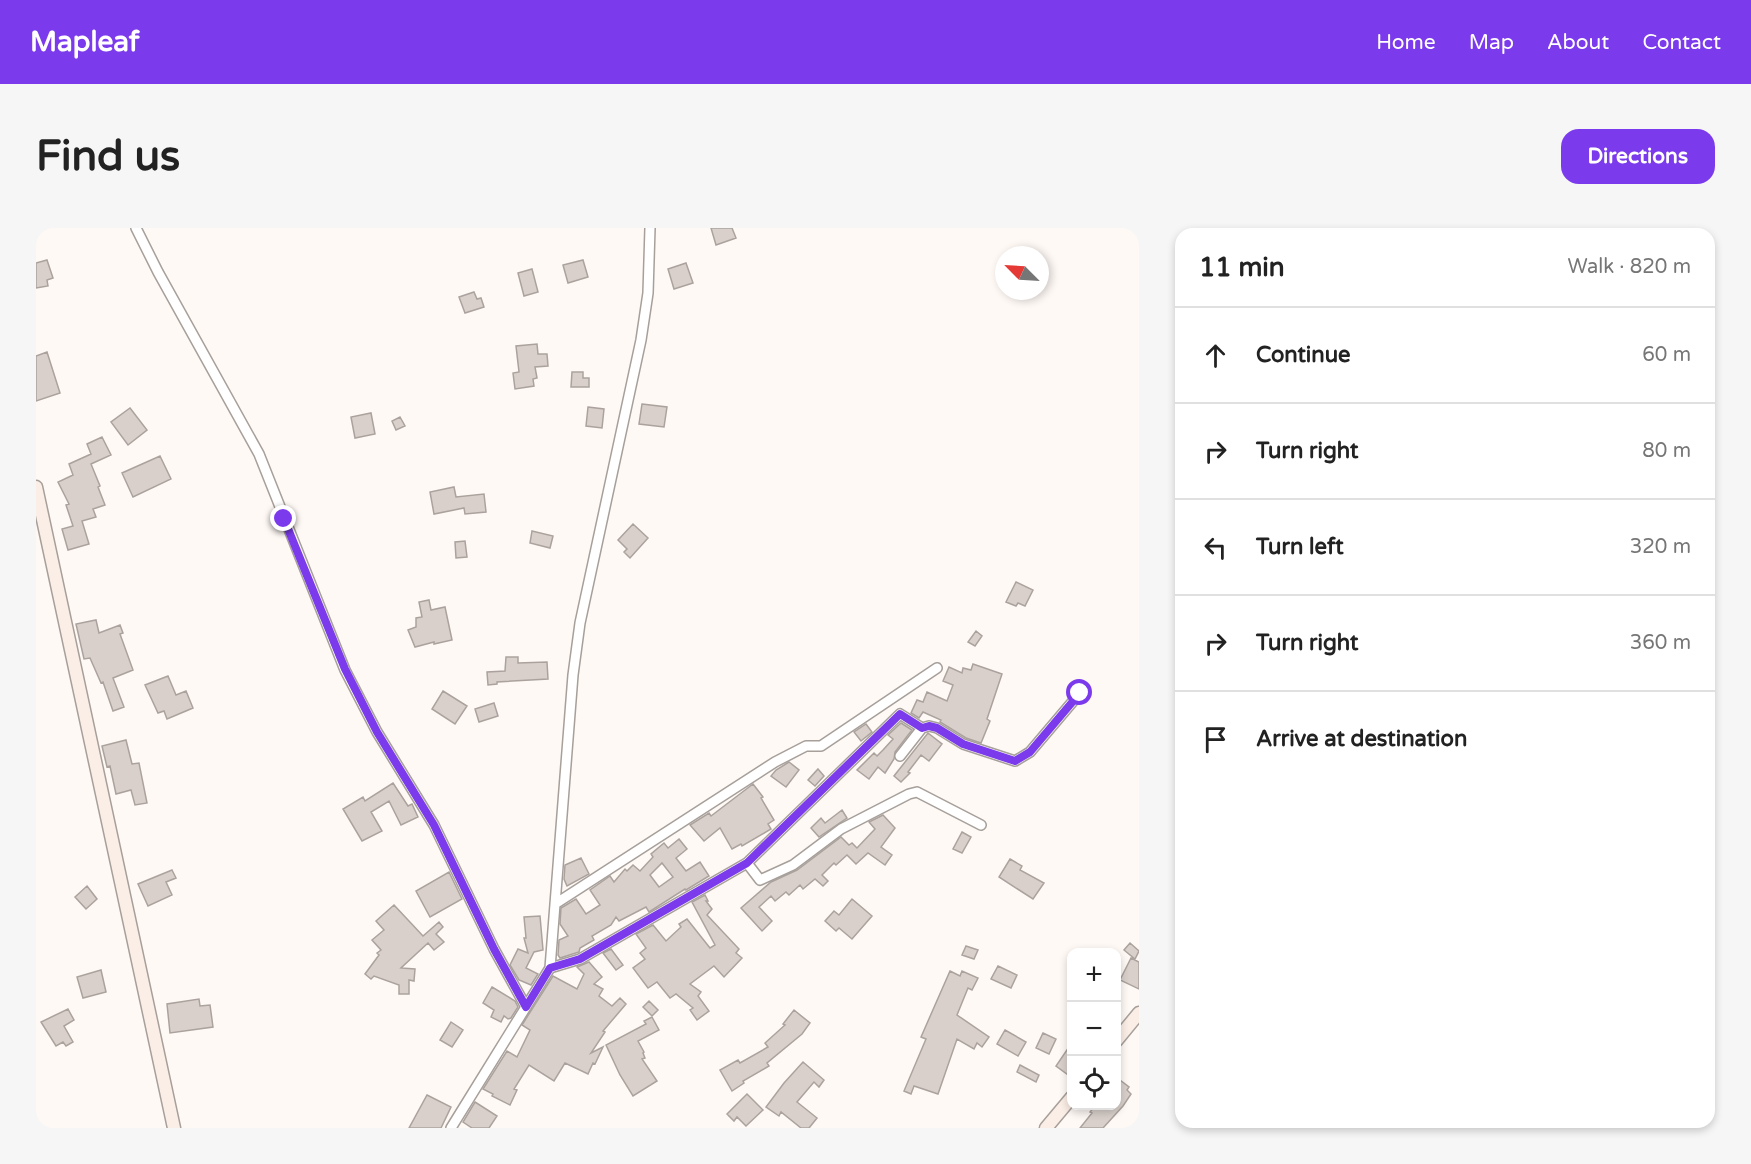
<!DOCTYPE html>
<meta charset="utf-8">
<style>
:root{--surface:#fff;--page:#f6f6f6;--text:#222;--muted:#767676;--line:#e0e0e0;--accent:#7c3aed}
body{margin:0;font-family:"Varela Round",sans-serif;background:var(--page);color:var(--text)}
.controls{position:absolute;right:18px;bottom:18px;display:grid;overflow:hidden;border-radius:12px;box-shadow:0 3px 9px #0003}
.controls button{width:54px;height:54px;display:grid;place-items:center;padding:0;border:0;border-bottom:2px solid var(--line);background:var(--surface);color:var(--text);font:30px sans-serif}
.compass{position:absolute;left:959px;top:18px;width:54px;height:54px;border-radius:50%;background:var(--surface);box-shadow:0 3px 9px #0003;rotate:294deg}
.stop{position:absolute;width:18px;height:18px;margin:-14px;border:4px solid #7c3aed;border-radius:50%;background:#fff}
.stop.end{background:#7c3aed;border-color:#fff;box-shadow:0 2px 6px #0008}
.list{margin:0;padding:0;list-style:none}
h2{display:flex;justify-content:space-between;align-items:center;height:78px;margin:0;padding:0 24px;font-size:26px}
h2 small{font-size:20px;font-weight:400;color:var(--muted)}
.list li{display:grid;grid-template-columns:39px 1fr auto;gap:18px;align-items:center;box-sizing:border-box;height:96px;padding:0 24px;border-top:2px solid var(--line)}
.list b{display:block;font-size:22px;white-space:nowrap}
.list em{font-size:20px;font-style:normal;color:var(--muted)}
.icon{flex:none;width:33px;height:33px;fill:none;stroke:currentColor;stroke-width:2;stroke-linecap:round;stroke-linejoin:round}
.map{position:relative;flex:none;width:1103px;height:900px;overflow:hidden;border-radius:18px}
header{display:flex;align-items:center;gap:36px;box-sizing:border-box;height:84px;padding:0 30px;background:var(--accent);color:#fff}
header strong{font-size:28px}
nav{display:flex;gap:33px;margin-inline-start:auto;font-size:21px}
.intro{display:flex;align-items:center;justify-content:space-between;box-sizing:border-box;height:144px;padding:0 36px}
h1{margin:0;font-size:42px}
.button{padding:15px 27px;border-radius:18px;background:var(--accent);color:#fff;font-size:21px;font-weight:700}
main{display:flex;gap:36px;padding:0 36px}
aside{flex:1;background:var(--surface);border-radius:18px;box-shadow:0 3px 9px #0003}
.map>svg:first-child{display:block}
.building{fill:#d9d0cb;stroke:#aba29d;stroke-width:1.5;fill-rule:evenodd}
.lines{fill:none;stroke-linecap:round;stroke-linejoin:round}
.street-casing{stroke:#a79f9a;stroke-width:12}
.secondary-casing{stroke:#a79f9a;stroke-width:15}
.street{stroke:#fff;stroke-width:9}
.secondary{stroke:#fbeee6;stroke-width:12}
.route{stroke:#7c3aed;stroke-width:8}
</style>
<header>
<strong>Mapleaf</strong>
<nav><a>Home</a><a>Map</a><a>About</a><a>Contact</a></nav>
</header>
<div class="intro"><h1>Find us</h1><a class="button">Directions</a></div>
<main>
<div class="map">
<svg width="1103" height="900" viewBox="0 0 1103 900">
<rect width="100%" height="100%" fill="#fef9f5"/>
<path class="building" d="M675 0H696L700 10 680 17Z
M11 32 17 50 11 52 12 58 0 60V35Z
M547 32 552 49 532 55 527 37Z
M650 35 657 55 638 61 632 41Z
M496 41 502 64 488 68 482 45Z
M438 64 441 71 445 70 448 79 429 85 423 69Z
M501 116 502 126H511L512 138 499 139 501 150 497 151 498 158 479 161 477 145 483 144 480 118Z
M11 124 24 165 0 173V128Z
M536 144H547V150H553V159H535Z
M606 176 631 179 628 199 603 196Z
M552 179 568 181 566 200 550 198Z
M94 180 111 202 92 217 75 194Z
M335 185 339 206 319 210 315 189Z
M364 189 369 198 360 202 356 193Z
M66 209 75 227 55 236 64 258 62 259 69 277 57 281 60 289 46 293 53 316 32 322 26 301 37 298 30 277 33 276 22 254 37 247 33 236 55 226 51 216Z
M124 228 135 251 97 269 86 245Z
M418 259 420 269 448 266 450 284 429 286 428 280 398 286 394 264Z
M597 296 612 310 594 330 588 324 591 321 582 312Z
M496 303 517 308 514 320 494 315Z
M429 313 431 329 420 330 419 314Z
M980 354 997 362 989 378 982 375 980 378 970 374Z
M393 372 395 382 409 379 416 412 398 416V414L379 419 372 402 380 399V390L386 389 383 374Z
M60 392 63 405 84 397 87 405 84 406 97 442 77 450 88 479 77 483 67 454 65 455 54 430 48 431 40 396Z
M940 403 946 408 939 418 932 414Z
M470 429H482V435L511 434 512 451 461 454V456L452 457 451 444 469 443Z
M937 436 966 446 951 491 954 493 945 515 930 510 904 494 905 492 887 484 883 490 875 485 881 472 887 474 891 464 911 473 917 457 907 453 913 439 926 445 927 440 935 442Z
M132 448 140 467 150 463 157 480 131 491 128 483 122 485 109 457Z
M407 463 431 478 419 496 396 481Z
M458 475 462 488 443 494 439 481Z
M865 495 876 502 859 524 858 531 849 545 842 539 833 551 821 542 838 525 841 528 847 522 857 511 852 507Z
M830 496 836 504 825 513 818 504Z
M892 505 906 516 893 533 885 527 872 544 874 545 865 554 858 548Z
M90 512 96 536 103 535 111 575 99 577 95 562 80 566 74 538 71 539 66 518Z
M753 534 763 542 750 559 735 548 740 542Z
M782 541 788 548 779 558 772 552Z
M357 555 372 578 376 576 382 589 365 597 353 573 335 584 346 603 326 613 307 581 327 569 329 573Z
M717 556 727 569 725 570 738 592 732 596 735 601 706 618 705 616 696 621 684 600 668 613 654 597 673 585 675 588Z
M806 582 811 590 783 609 775 600 785 590 789 595Z
M847 587 859 600 845 619 856 627 849 637 832 625 820 636 811 627 800 637 798 635 786 647 792 653 787 658 779 651 767 661 764 657 753 667 750 664 739 673 735 668 723 679 736 693 726 703 705 680 735 654 761 642 805 609 813 617 816 615 821 620 839 601 833 594Z
M926 604 935 609 926 625 917 621Z
M643 611 651 621 640 630 650 643 664 634 673 648 650 662 649 661 613 684 610 679 583 693 580 689 575 697 556 708 558 712 544 720 543 724 524 730 522 727 523 712 532 708 524 696 525 680 540 671 550 686 564 677 554 662 574 648 578 654 589 641 591 643 597 637 604 643 617 629 615 626 628 615 632 620ZM626 635 637 649 623 659 614 647Z
M545 630 553 646 531 658 528 651 529 637Z
M974 631 986 638 984 642 1008 655 997 671 963 649Z
M136 642 140 650 130 654 136 667 112 678 102 656Z
M413 644 426 671 394 689 380 663Z
M51 658 61 671 50 681 39 669Z
M669 667 672 673H670L676 681 671 687 703 721 700 725 706 730 688 749 678 738 654 756 665 764 662 768 673 783 661 792 654 782 657 780 640 766 634 770 621 754 612 760 597 740 609 731 604 725 610 720 600 706 617 697 630 713 645 699 643 696 651 691 674 720 679 717 656 674Z
M816 671 836 688 816 711 803 700 800 703 789 693 798 683 803 687Z
M358 677 387 708 403 694 407 699 400 706 408 714 398 722 392 715 365 740 379 741 378 753 373 752V766H363V757L338 748 335 751 329 746 343 727 341 725 345 722 336 712 348 702 340 693Z
M504 688 507 722 498 724 490 740 502 746 495 757 483 752 474 737 482 721 492 725 488 710H490L488 689Z
M1094 715 1103 723 1099 731 1088 722Z
M930 718 942 722 938 731 926 727Z
M575 721 587 737 580 742 567 725Z
M1095 730 1103 734V761L1084 752Z
M553 734 566 749 558 756 567 761 563 768 576 778 584 770 590 776 567 803 569 804 555 825 567 819 559 836 557 835 552 846 529 835 518 853 493 837 478 861 481 862 474 877 456 868 457 866 447 861 471 823 481 829 494 802 486 797 517 748 541 761 548 746 541 739Z
M962 738 981 747 975 760 955 751Z
M65 742 70 764 47 770 41 749Z
M914 743 924 748 926 743 942 750 936 762 932 760 921 787 953 809 946 819 941 815 938 821 921 811 902 866 878 858 875 866 868 863 890 811 885 809Z
M456 759 479 773 482 779 475 790 472 791 468 788 465 794 455 789 458 782 447 775Z
M163 771 164 778 174 777 177 799 134 805 131 776Z
M613 773 622 782 616 788 607 779Z
M32 781 38 792 28 798 37 814 30 818 27 814 20 818 5 794Z
M758 782 774 795 766 806 731 835 733 838 707 853 708 855 696 863 684 842 702 832 704 835 732 819 729 815 749 797 747 796Z
M616 789 623 802 602 813 608 824 607 825 609 830 606 831 621 853 597 868 584 847 570 817 610 796 608 793Z
M415 794 427 802 416 819 404 812Z
M969 802 990 814 982 828 961 816Z
M1007 805 1020 811 1013 826 1000 820Z
M1035 816V849L1020 838Z
M767 834 788 852 783 859 778 854 761 874 781 890 773 900H765L745 884 743 888 730 879 748 855Z
M984 837 1003 847 1000 854 981 844Z
M1080 849 1093 859 1091 862 1095 866 1087 878 1067 900H1044L1056 885 1054 884 1059 878H1080Z
M711 866 727 882 710 898 701 889 698 893 691 886Z
M391 867 415 879 405 900H373Z
M439 874 461 888 453 900H436L427 894Z"/>
<g class="lines">
<defs>
<path id="street" d="M100 0 122 44 223 226 309 442 341 504 398 597 458 721 490 779
M864 528 886 500
M711 635 724 652 757 637 805 601 873 566 881 564 945 597
M519 676 739 534 770 518H785L901 440
M514 740 544 731 711 635 864 486 886 500 893 498 901 500 927 516 979 533 994 524 1044 465
M415 900 514 740 537 447 544 395 605 112 612 65 614 0"/>
<path id="secondary" d="M0 259 138 900
M1080 813 1103 785
M1010 900 1036 869"/>
</defs>
<use href="#street" class="street-casing"/>
<use href="#secondary" class="secondary-casing"/>
<use href="#street" class="street"/>
<use href="#secondary" class="secondary"/>
</g>
<g class="lines">
<path class="route" d="M248 291 309 441 341 504 398 597 458 721 490 779 514 740 544 731 711 635 864 486 886 500 893 498 901 500 927 516 979 533 994 524 1044 465"/>
</g>
</svg>
<div class="controls">
<button>+</button>
<button>−</button>
<button><svg class="icon" aria-label="locate" viewBox="0 0 24 24"><circle cx="12" cy="12" r="6"/><path d="M12 2v4M12 18v4M2 12h4M18 12h4"/></svg></button>
</div>
<svg class="compass" viewBox="-18 -18 36 36"><path d="M0-13l5 13h-10z" fill="#e53935"/><path d="M0 13l5-13h-10z" fill="#767676"/></svg>
<div class="stop" style="left:1044px;top:465px"></div>
<div class="stop end" style="left:248px;top:291px"></div>
</div>
<aside>
<h2>11 min<small>Walk · 820 m</small></h2>
<ul class="list">
<li><svg class="icon" aria-label="ahead" viewBox="0 0 24 24"><path d="M12 20V5M6 11l6-6 6 6"/></svg><div><b>Continue</b></div><em>60 m</em></li>
<li><svg class="icon" aria-label="right" viewBox="0 0 24 24"><path d="M7 20v-9h11M14 6l5 5-5 5"/></svg><div><b>Turn right</b></div><em>80 m</em></li>
<li><svg class="icon" aria-label="left" viewBox="0 0 24 24"><path d="M17 20v-9H6M10 6l-5 5 5 5"/></svg><div><b>Turn left</b></div><em>320 m</em></li>
<li><svg class="icon" aria-label="right" viewBox="0 0 24 24"><path d="M7 20v-9h11M14 6l5 5-5 5"/></svg><div><b>Turn right</b></div><em>360 m</em></li>
<li><svg class="icon" aria-label="arrive" viewBox="0 0 24 24"><path d="M6 21V4h12l-3 4 3 4H6"/></svg><div><b>Arrive at destination</b></div></li>
</ul>
</aside>
</main>
